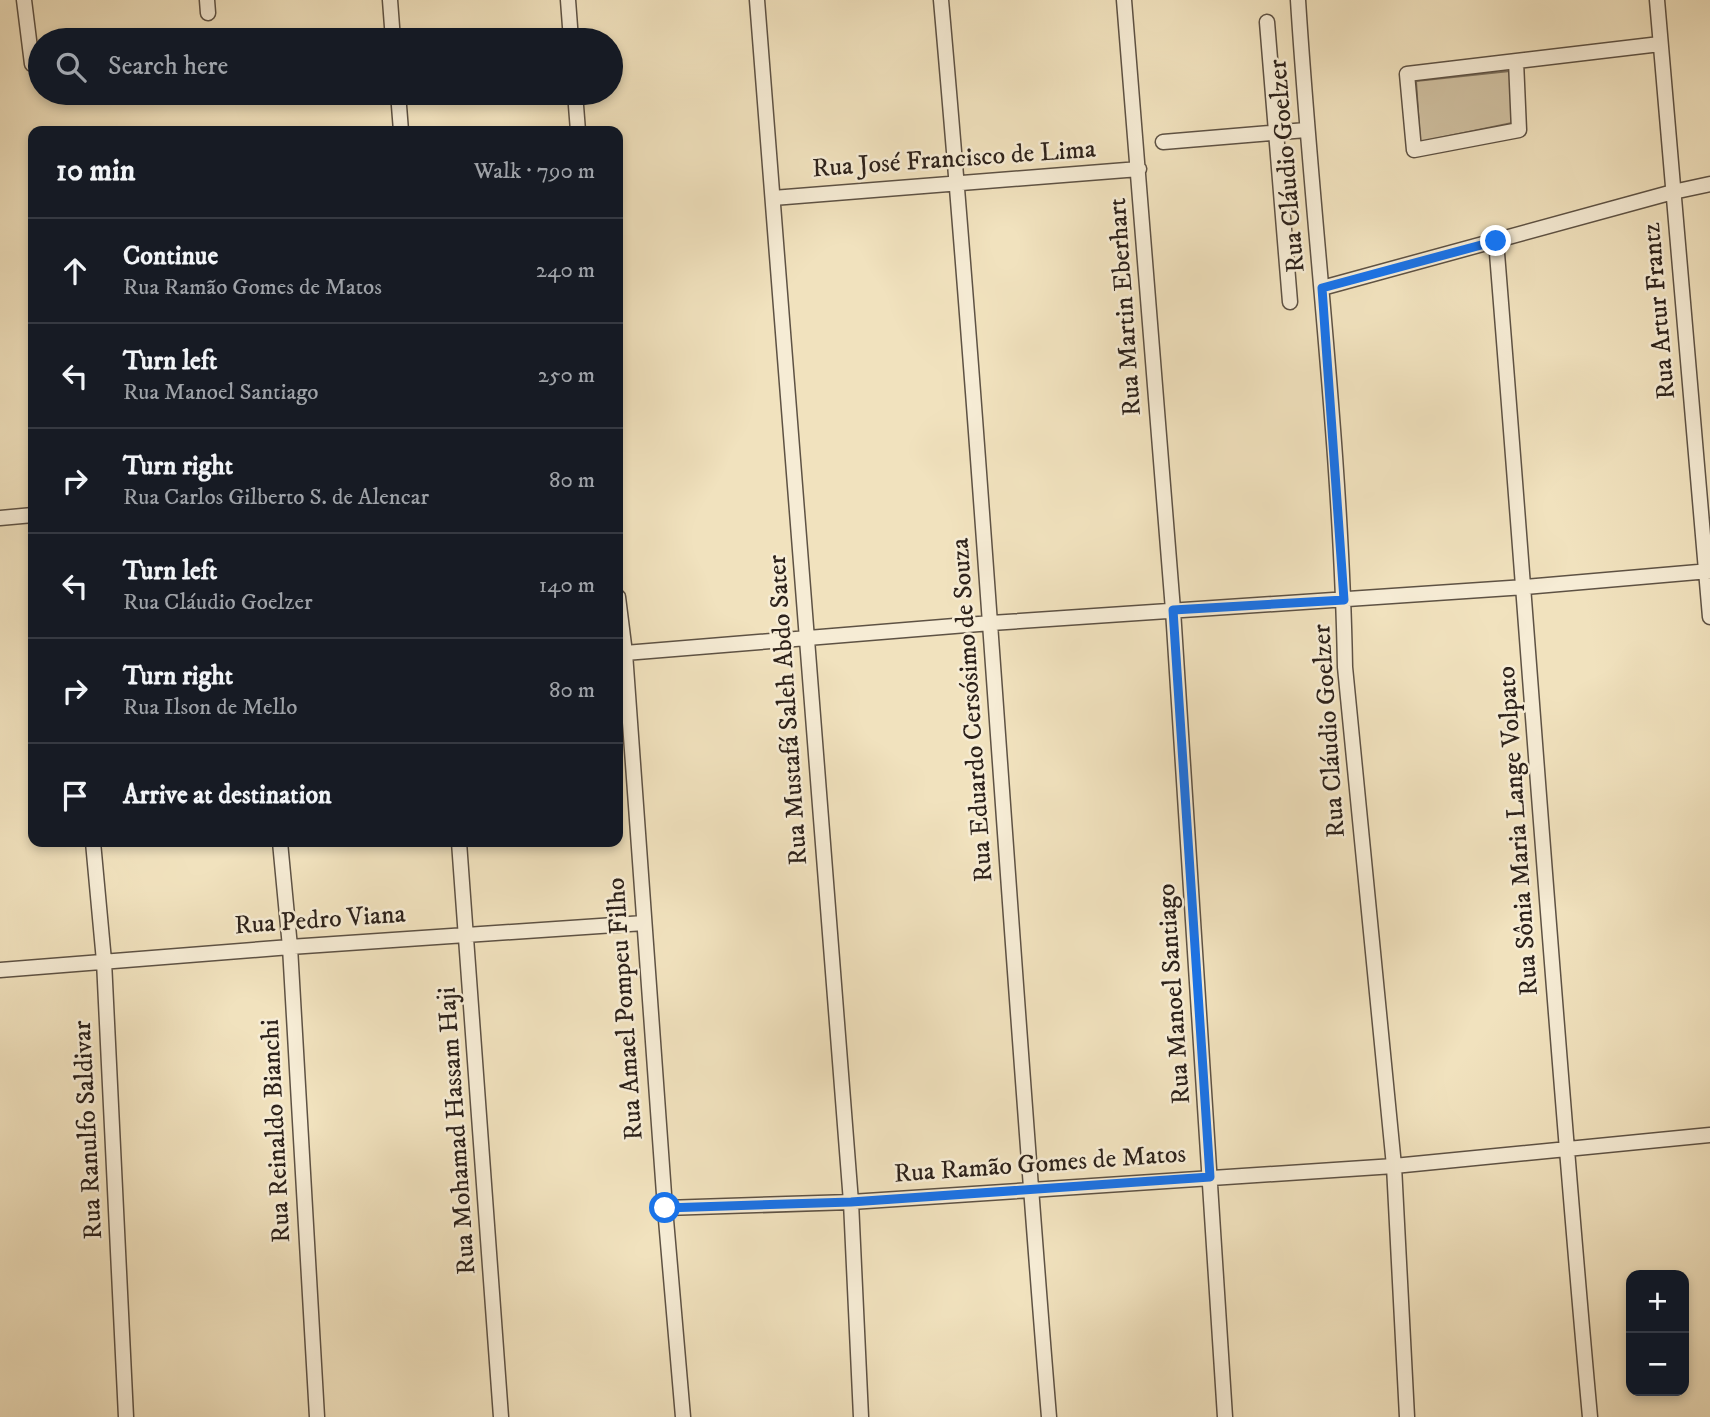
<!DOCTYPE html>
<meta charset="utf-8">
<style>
:root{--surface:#171b24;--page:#20242c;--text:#f1f3f6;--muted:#9ea1a6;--line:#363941}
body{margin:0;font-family:"IM FELL DW Pica",serif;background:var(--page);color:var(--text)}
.controls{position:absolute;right:21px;bottom:21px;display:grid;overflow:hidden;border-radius:14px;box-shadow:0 4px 10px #0003}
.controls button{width:63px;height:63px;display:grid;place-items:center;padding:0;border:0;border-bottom:2px solid var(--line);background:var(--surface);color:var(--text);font:35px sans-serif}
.stop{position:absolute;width:21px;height:21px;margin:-16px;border:5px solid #1a73e8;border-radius:50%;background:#fff}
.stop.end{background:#1a73e8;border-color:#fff;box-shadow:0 2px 7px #0008}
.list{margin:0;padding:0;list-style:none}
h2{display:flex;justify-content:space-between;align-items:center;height:91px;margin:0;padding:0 28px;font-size:30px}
h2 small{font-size:23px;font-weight:400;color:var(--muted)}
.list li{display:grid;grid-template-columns:46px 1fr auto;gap:21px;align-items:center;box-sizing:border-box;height:105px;padding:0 28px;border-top:2px solid var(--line)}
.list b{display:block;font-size:26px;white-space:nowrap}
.list p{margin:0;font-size:23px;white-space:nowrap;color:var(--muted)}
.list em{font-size:23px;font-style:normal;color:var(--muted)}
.icon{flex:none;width:38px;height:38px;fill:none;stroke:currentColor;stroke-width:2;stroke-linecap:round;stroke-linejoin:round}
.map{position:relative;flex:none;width:1710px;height:1417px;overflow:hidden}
.search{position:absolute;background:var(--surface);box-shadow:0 4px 10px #0003;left:28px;top:28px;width:595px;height:77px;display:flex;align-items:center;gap:18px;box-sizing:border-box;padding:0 24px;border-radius:38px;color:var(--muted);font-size:26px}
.panel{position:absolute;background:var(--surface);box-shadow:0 4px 10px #0003;left:28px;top:126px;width:595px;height:721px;border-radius:14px}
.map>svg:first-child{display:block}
.green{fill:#d0c1a2;stroke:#7e725e;stroke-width:2}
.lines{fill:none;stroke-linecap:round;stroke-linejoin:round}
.street-casing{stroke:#5e5244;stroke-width:17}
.street{stroke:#f6ecd5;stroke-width:14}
.route{stroke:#1a73e8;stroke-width:9}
.labels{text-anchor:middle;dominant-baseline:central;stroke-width:5;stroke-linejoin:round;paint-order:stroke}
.street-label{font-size:26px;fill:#2d221b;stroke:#f6ecd5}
</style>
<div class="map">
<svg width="1710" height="1417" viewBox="0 0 1710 1417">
<rect width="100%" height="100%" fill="#f1e2be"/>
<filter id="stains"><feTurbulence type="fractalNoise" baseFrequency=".00286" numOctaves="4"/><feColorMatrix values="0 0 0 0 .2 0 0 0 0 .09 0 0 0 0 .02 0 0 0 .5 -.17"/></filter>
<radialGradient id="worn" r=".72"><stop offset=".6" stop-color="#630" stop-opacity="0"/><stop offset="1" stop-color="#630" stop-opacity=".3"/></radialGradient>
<path class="green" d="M1510 71 1512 123 1420 142 1416 81Z"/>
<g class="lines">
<defs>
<path id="street" d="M24 0 32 64
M207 0 208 13
M390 0 393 40
M568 0 571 40
M757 0 851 1202 861 1417
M941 0C983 472 1010 945 1049 1417
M1124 0 1173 610 1225 1417
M1298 0C1312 223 1341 444 1345 667L1394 1166 1407 1417
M1657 0 1710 617
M1267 22 1290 302
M1516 61 1519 130 1414 150 1407 74 1660 44
M398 93 401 131
M575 93 578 131
M1163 142 1306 130
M773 198 1139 169
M1496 241C1528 633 1554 1025 1590 1417
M1322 288 1673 192 1710 184
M0 518 33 515
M618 597 625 653 665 1208 683 1417
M625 653 991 623 1525 587 1710 571
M93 842 104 961 126 1417
M280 842 290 947 317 1417
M459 842 501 1417
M0 970 290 947 644 923
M665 1208 851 1202 1394 1166 1710 1135"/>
</defs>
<use href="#street" class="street-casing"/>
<use href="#street" class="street"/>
</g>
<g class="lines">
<path class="route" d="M665 1208 851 1202 1210 1177 1173 610 1344 600 1322 288 1496 241"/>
</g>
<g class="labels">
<g class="street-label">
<text transform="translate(954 159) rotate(-4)">Rua José Francisco de Lima</text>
<text transform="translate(1287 166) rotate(-95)">Rua Cláudio Goelzer</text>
<text transform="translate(1125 307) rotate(-94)">Rua Martin Eberhart</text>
<text transform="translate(1659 311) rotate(-95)">Rua Artur Frantz</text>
<text transform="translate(788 710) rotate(-94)">Rua Mustafá Saleh Abdo Sater</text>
<text transform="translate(972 710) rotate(-94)">Rua Eduardo Cersósimo de Souza</text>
<text transform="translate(1329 731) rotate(-94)">Rua Cláudio Goelzer</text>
<text transform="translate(1518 831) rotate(-94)">Rua Sônia Maria Lange Volpato</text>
<text transform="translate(320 920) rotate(-4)">Rua Pedro Viana</text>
<text transform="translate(1174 994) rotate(-94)">Rua Manoel Santiago</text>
<text transform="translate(625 1009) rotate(-94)">Rua Amael Pompeu Filho</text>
<text transform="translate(88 1130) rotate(-93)">Rua Ranulfo Saldivar</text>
<text transform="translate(276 1131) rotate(-93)">Rua Reinaldo Bianchi</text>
<text transform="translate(457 1131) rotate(-94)">Rua Mohamad Hassam Haji</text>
<text transform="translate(1040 1164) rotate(-4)">Rua Ramão Gomes de Matos</text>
</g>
</g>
<rect width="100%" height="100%" filter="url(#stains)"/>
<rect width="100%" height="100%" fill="url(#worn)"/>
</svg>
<div class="controls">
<button>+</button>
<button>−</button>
</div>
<div class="stop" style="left:665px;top:1208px"></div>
<div class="stop end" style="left:1496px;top:241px"></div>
<div class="search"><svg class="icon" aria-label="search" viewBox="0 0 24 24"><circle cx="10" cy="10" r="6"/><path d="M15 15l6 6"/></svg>Search here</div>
<section class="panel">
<h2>10 min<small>Walk · 790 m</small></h2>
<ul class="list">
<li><svg class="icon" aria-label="ahead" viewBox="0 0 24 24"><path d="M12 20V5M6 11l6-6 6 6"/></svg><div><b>Continue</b><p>Rua Ramão Gomes de Matos</p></div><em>240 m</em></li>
<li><svg class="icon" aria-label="left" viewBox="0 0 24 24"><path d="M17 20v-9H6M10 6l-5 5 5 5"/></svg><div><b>Turn left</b><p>Rua Manoel Santiago</p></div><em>250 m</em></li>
<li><svg class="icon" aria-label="right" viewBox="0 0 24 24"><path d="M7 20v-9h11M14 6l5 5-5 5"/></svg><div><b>Turn right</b><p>Rua Carlos Gilberto S. de Alencar</p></div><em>80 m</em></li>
<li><svg class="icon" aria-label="left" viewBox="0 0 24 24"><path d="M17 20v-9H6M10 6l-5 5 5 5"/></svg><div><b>Turn left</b><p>Rua Cláudio Goelzer</p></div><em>140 m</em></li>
<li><svg class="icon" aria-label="right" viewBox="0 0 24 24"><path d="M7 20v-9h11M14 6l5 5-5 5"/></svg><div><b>Turn right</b><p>Rua Ilson de Mello</p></div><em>80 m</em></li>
<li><svg class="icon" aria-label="arrive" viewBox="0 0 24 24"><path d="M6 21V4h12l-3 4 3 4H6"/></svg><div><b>Arrive at destination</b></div></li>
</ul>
</section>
</div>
